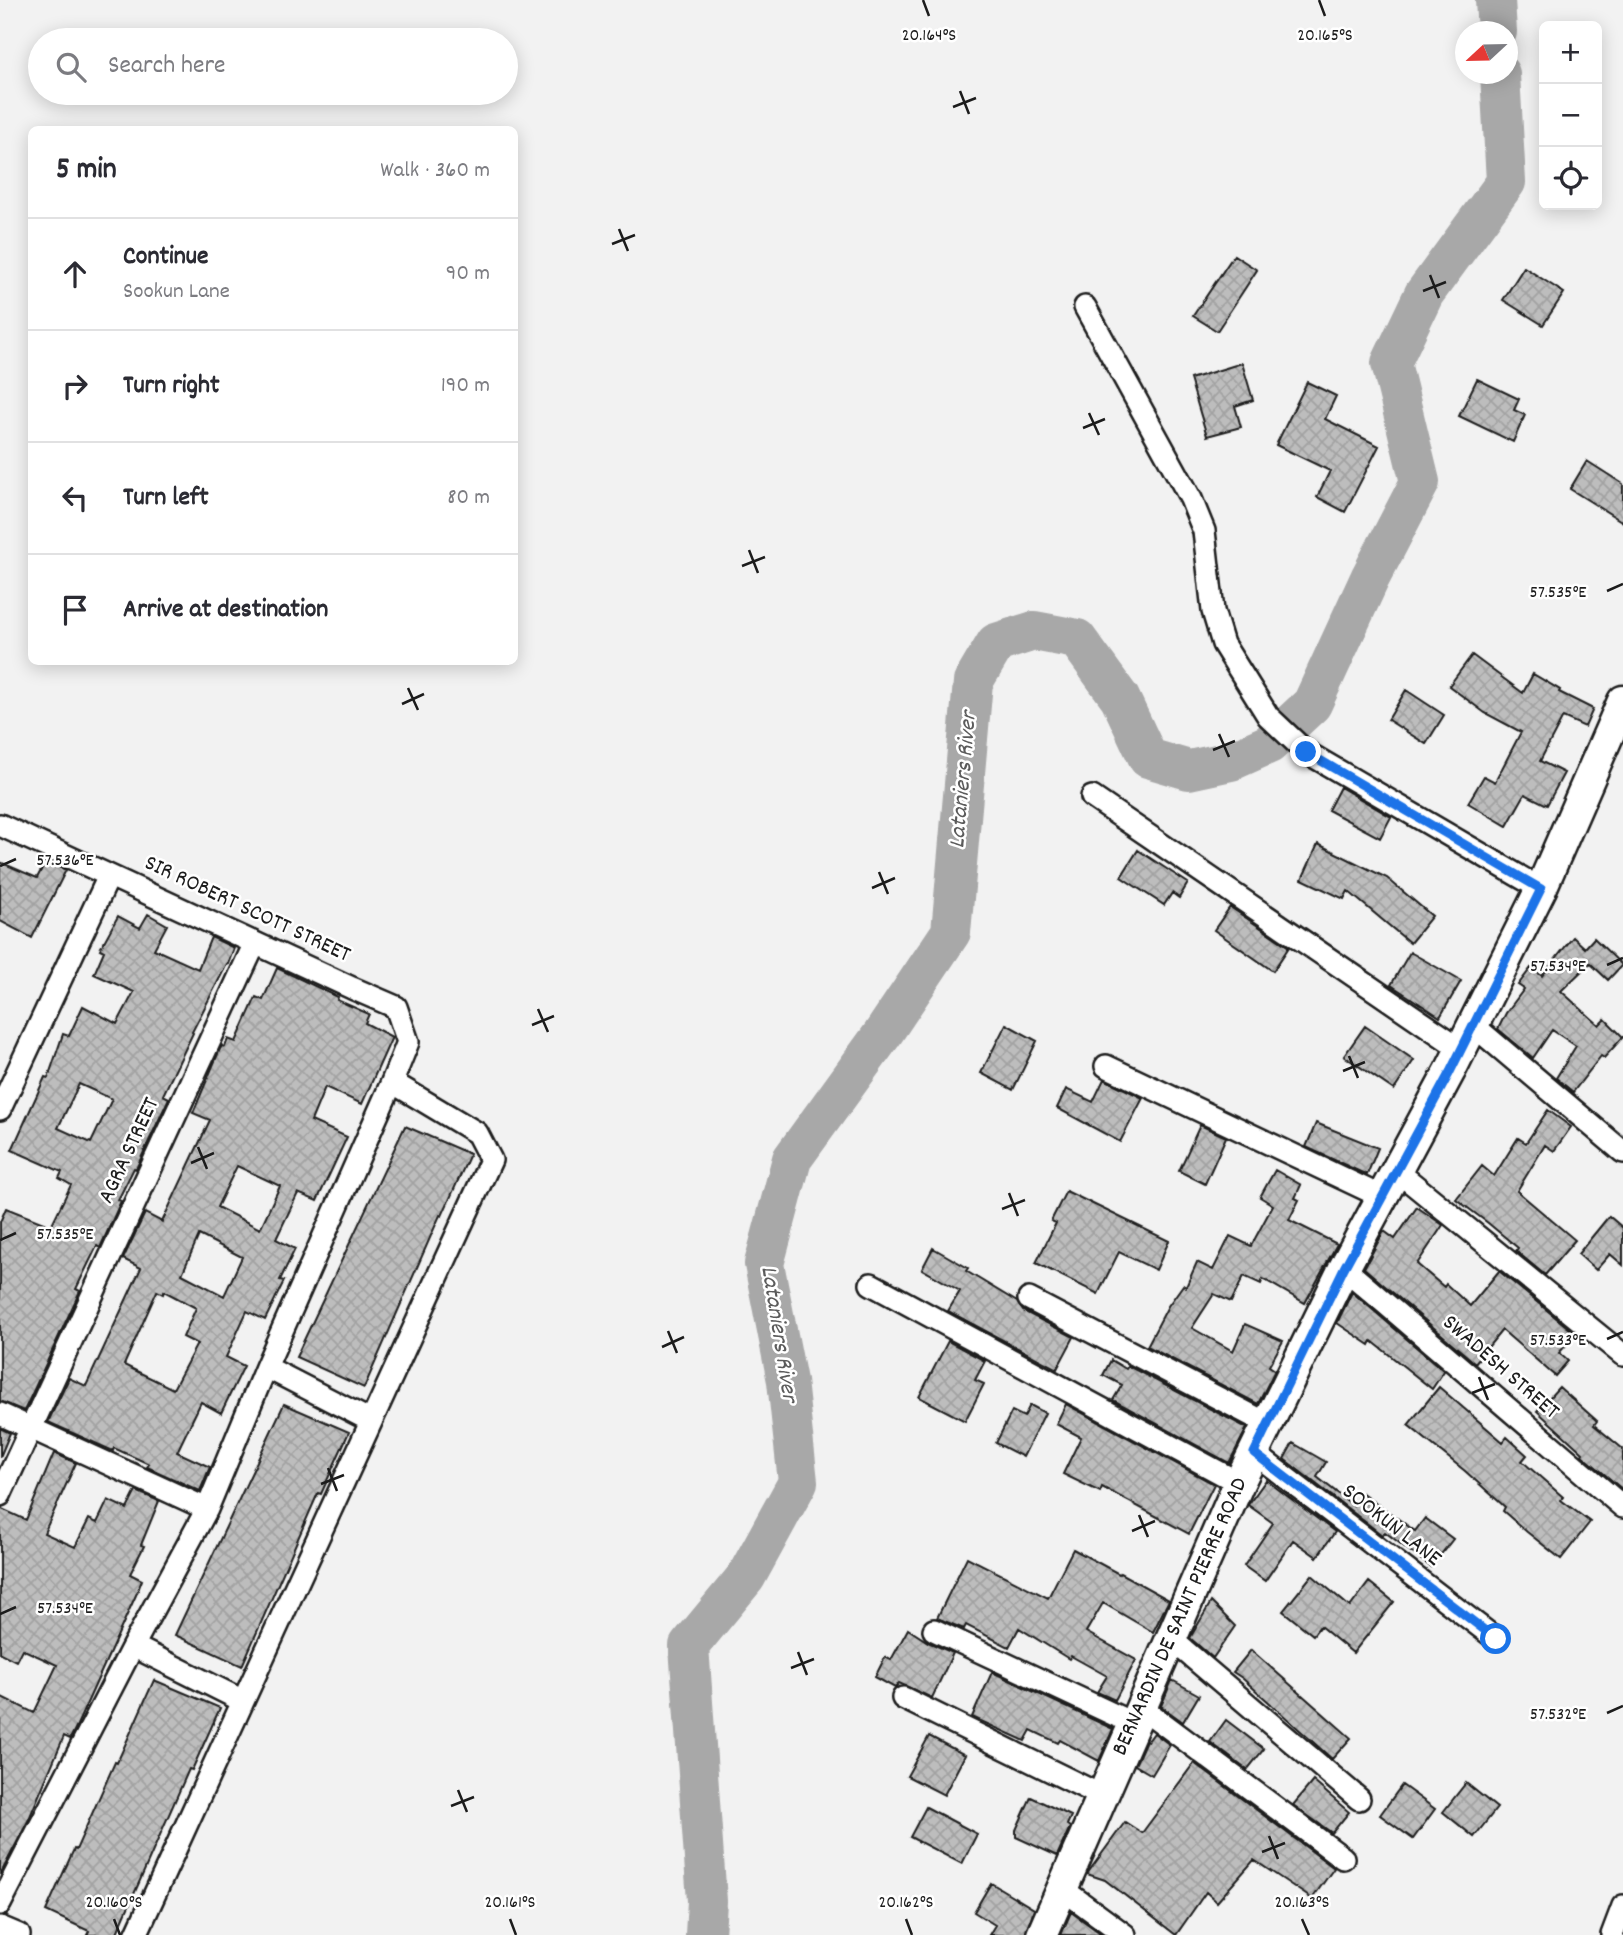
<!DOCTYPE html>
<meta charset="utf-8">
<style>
:root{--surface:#fff;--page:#f2f2f3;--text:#2b2b33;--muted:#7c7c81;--line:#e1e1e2}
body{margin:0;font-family:Dekko,sans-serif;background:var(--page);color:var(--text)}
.controls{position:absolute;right:21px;top:21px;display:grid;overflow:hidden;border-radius:10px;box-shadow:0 4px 18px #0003}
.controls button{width:63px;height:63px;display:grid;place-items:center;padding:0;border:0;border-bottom:2px solid var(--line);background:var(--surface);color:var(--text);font:35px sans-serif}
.compass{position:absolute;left:1455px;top:21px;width:63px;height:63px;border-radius:50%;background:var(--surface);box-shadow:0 4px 18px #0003;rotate:248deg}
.stop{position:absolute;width:21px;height:21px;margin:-16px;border:5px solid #1a73e8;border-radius:50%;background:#fff}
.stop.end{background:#1a73e8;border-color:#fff;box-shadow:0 2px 7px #0008}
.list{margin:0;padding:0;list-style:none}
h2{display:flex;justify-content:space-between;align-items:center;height:91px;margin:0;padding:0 28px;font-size:30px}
h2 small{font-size:23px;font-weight:400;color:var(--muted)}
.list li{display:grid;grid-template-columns:46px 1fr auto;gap:21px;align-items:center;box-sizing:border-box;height:112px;padding:0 28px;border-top:2px solid var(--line)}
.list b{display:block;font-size:26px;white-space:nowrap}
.list p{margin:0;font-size:23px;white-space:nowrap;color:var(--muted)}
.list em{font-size:23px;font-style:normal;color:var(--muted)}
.icon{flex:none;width:38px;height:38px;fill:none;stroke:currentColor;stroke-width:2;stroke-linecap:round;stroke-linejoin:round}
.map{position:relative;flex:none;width:1623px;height:1935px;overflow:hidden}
.search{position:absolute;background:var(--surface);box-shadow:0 4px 18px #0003;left:28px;top:28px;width:490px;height:77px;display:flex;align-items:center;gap:18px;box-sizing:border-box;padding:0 24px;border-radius:38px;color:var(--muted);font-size:26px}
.panel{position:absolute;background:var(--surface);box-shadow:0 4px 18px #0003;left:28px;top:126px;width:490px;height:539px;border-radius:10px}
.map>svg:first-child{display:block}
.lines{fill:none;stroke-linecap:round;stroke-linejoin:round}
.river{stroke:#a8a8a8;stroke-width:40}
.building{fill:url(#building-cross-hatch);stroke:#1c1c1c;stroke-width:2;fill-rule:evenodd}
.street-casing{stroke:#1c1c1c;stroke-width:26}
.secondary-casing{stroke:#1c1c1c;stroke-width:35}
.street{stroke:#fff;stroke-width:21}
.secondary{stroke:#fff;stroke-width:30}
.route{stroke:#1a73e8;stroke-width:9}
.ticks{fill:none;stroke:#1c1c1c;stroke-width:2.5}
.labels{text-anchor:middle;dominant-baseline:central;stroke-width:5;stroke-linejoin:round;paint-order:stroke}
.street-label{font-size:23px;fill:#1c1c1c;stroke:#fff}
.water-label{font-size:24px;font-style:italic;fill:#5b5b5b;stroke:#fff}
.ticks-label{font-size:18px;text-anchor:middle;fill:#1c1c1c;stroke:#fff;stroke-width:5;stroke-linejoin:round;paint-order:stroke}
</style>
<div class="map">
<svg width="1623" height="1935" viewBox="0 0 1623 1935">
<defs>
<pattern id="building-cross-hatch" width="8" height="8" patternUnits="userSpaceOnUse" patternTransform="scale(1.75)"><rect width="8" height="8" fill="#bdbdbd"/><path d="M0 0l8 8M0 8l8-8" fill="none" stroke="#a2a2a2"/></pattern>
</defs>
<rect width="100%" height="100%" fill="#f2f2f2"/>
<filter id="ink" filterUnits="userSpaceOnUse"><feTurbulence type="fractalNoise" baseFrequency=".0143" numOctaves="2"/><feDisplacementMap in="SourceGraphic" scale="14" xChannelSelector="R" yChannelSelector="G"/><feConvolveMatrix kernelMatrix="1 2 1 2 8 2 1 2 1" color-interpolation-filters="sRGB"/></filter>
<g filter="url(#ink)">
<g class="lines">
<path class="river" d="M1495 0 1497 32
M705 1935 707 1901 689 1646 746 1577 798 1482 787 1381 764 1264 792 1159 882 1035 951 932 973 682 996 643 1034 631 1077 639 1120 698 1148 758 1189 770 1231 761 1269 744 1312 704 1370 578 1420 482 1391 363 1424 294 1506 182 1500 74"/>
</g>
<path class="building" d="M1234 255 1257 270 1217 331 1193 316Z
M1524 267 1564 293 1543 325 1503 300Z
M1242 363 1253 400 1235 406 1241 427 1207 436 1190 379Z
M1477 379 1519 399 1514 410 1525 415 1513 442 1459 416Z
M1307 382 1336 396 1325 419 1379 446 1345 512 1317 497 1330 471 1276 445Z
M1587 461 1623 484V522L1570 489Z
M1472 655 1523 693 1533 674 1560 690 1559 692 1593 709 1585 727 1563 717 1540 761 1564 773 1547 805 1525 794 1507 826 1468 803 1484 776 1495 782 1521 732 1485 713 1449 686Z
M1406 690 1444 715 1426 744 1388 720Z
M1340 787 1391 817 1380 838 1328 810Z
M1318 844 1387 878 1432 916 1410 943 1348 891 1344 899 1302 879Z
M1138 850 1188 883 1179 898 1172 893 1164 905 1121 877Z
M46 861 66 870 32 938 0 921V862L37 878Z
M1230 907 1289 947 1273 971 1214 930Z
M148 914 167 925 154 949 198 969 211 937 234 948 228 964H227L192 1032 193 1033 163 1095 169 1098 136 1169 134 1168 118 1200 121 1201 100 1248 97 1246 76 1289 80 1291 24 1411 0 1401V1222L6 1208 51 1226 71 1185 59 1178 62 1172 12 1150 45 1077 48 1078 63 1034 69 1036 83 1006 117 1024 134 992 94 974 104 951 100 949 118 916 140 928ZM79 1084 112 1099 91 1143 58 1128Z
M1573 937 1585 948 1594 938 1622 965 1608 980 1590 963 1561 991 1599 1025 1605 1019 1623 1037 1604 1058 1601 1056 1573 1092 1556 1078 1576 1046 1552 1030 1533 1058 1498 1029 1506 1013 1524 989 1518 985 1531 968 1542 976Z
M1410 952 1461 981 1440 1017 1391 985Z
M277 968 338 997 337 1000 369 1014 365 1023 392 1037 362 1104 325 1087 311 1121 347 1137 317 1201 298 1193 276 1239 295 1249 280 1280 284 1281 265 1320 247 1311 226 1357 244 1366 221 1413 201 1402 177 1452 210 1467 200 1491 147 1467 149 1464 114 1448 113 1451 48 1422 69 1378 86 1386 141 1268 123 1259 145 1213 162 1222 210 1120 193 1113 220 1049 222 1046 225 1047 228 1039 236 1042 256 997 263 1000ZM237 1166 280 1186 260 1229 217 1207ZM199 1235 242 1257 224 1296 182 1274ZM157 1291 163 1294 164 1291 196 1308 183 1337 197 1344 173 1389 124 1365Z
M1006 1024 1037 1041 1013 1090 981 1073Z
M1365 1026 1414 1060 1394 1090 1344 1056Z
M1104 1079 1143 1098 1120 1142 1057 1108 1066 1089 1093 1102Z
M1548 1110 1571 1127 1554 1151 1545 1145 1517 1191 1575 1240 1545 1275 1516 1251 1518 1248 1488 1223 1456 1199 1482 1166 1494 1176 1518 1138 1526 1143Z
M1316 1123 1378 1148 1367 1175 1306 1147Z
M1200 1125 1226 1137 1205 1184 1179 1171Z
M405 1126 470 1154 442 1216 440 1215 364 1388 296 1357Z
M1275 1170 1301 1185 1295 1198 1299 1200 1289 1220 1337 1244 1305 1303 1263 1279 1261 1284 1244 1276 1231 1302 1214 1294 1192 1328 1233 1351 1245 1324 1283 1341 1269 1366 1275 1370 1258 1404 1147 1346 1168 1306 1183 1285 1186 1287 1197 1262 1213 1270 1230 1236 1251 1246 1273 1205 1260 1197Z
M1066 1191 1169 1241 1156 1270 1119 1252 1098 1294 1036 1263 1056 1223 1051 1221Z
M1417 1207 1443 1225 1417 1264 1444 1287 1446 1284 1470 1306 1499 1271 1576 1334 1559 1353 1568 1361 1555 1376 1502 1330 1475 1363 1364 1268 1384 1231 1395 1239Z
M1609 1216 1623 1228V1265L1610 1254 1596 1270 1578 1254Z
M933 1248 968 1268 966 1271 1017 1302 1023 1311 1074 1337 1057 1369 948 1311 960 1291 922 1269Z
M1352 1292 1444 1371 1432 1389 1372 1341 1370 1345 1337 1323Z
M948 1341 985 1361 975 1380 984 1384 965 1421 919 1397Z
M1111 1360 1126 1369 1128 1366 1132 1368 1247 1428 1229 1463 1113 1400 1122 1385 1103 1375Z
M1439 1387 1503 1442 1507 1437 1527 1455 1522 1461 1563 1497 1561 1500 1590 1522 1561 1559 1527 1532 1503 1511 1505 1507 1465 1471 1408 1425Z
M1559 1387 1597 1421 1594 1425 1623 1449V1490L1582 1455 1583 1453 1537 1411Z
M284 1404 349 1432 321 1494 318 1493 242 1666 175 1635Z
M1066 1404 1214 1484 1189 1534 1102 1487 1100 1492 1063 1474 1081 1437 1056 1424Z
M1030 1405 1045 1413 1023 1457 996 1443 1012 1411 1024 1417Z
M0 1428 10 1433 0 1457Z
M1293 1443 1326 1462 1317 1477 1353 1505 1362 1493 1415 1531 1425 1518 1453 1539 1431 1567 1385 1532 1382 1535 1284 1459Z
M54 1453 76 1463 44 1533 75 1547 89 1519 97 1523 108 1500 127 1509 136 1491 159 1501 141 1545 144 1546 130 1574 142 1580 136 1595 77 1725 70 1739 64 1736 29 1819 0 1875V1696L34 1713 57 1665 22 1649 16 1661 0 1653V1508L26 1520Z
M1266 1480 1335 1532 1317 1557 1293 1540 1265 1581 1244 1566 1273 1523 1248 1505Z
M1073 1549 1119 1574 1120 1573 1169 1600 1153 1632 1103 1603 1086 1632 1136 1660 1115 1700 1097 1692 1107 1676 1071 1656 1069 1659 1019 1628 1009 1647 966 1625 964 1629 937 1618 967 1557 1048 1598Z
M1312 1575 1350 1607 1369 1582 1394 1602 1353 1653 1320 1626 1313 1635 1283 1611Z
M1211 1602 1235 1626 1213 1658 1190 1638Z
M908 1629 928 1642 953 1653 932 1698 899 1683 895 1688 875 1677 885 1657 891 1660Z
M1251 1650 1351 1738 1332 1759 1242 1678 1233 1672Z
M992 1672 1113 1729 1099 1761 1060 1740 1058 1743 1031 1730 1025 1741 972 1717Z
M154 1680 220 1708 192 1770 189 1769 116 1935H87L89 1931 46 1911 74 1849 76 1850 115 1762 117 1763Z
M1172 1680 1199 1695 1183 1722 1161 1706Z
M1226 1720 1264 1749 1247 1770 1210 1742Z
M1154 1733 1170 1745 1152 1775 1135 1765 1146 1740 1148 1741Z
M929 1736 965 1755 944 1795 907 1776Z
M1194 1763 1334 1868 1312 1899 1254 1860 1217 1902 1206 1892 1176 1935 1105 1880 1087 1874 1125 1822 1142 1833Z
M1313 1781 1349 1812 1332 1833 1293 1805Z
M1466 1783 1497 1808 1474 1837 1443 1812Z
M1402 1785 1435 1809 1413 1839 1380 1815Z
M1031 1797 1071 1816 1067 1825 1070 1827 1057 1856 1016 1837V1830Z
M926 1807 977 1834 962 1864 910 1837Z
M991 1883 1034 1909 1025 1935H989L995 1925 974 1912Z
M1071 1912 1103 1935H1061Z"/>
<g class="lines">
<defs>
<path id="street" d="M1085 307 1191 499 1204 531 1213 611 1223 644 1268 716 1306 752 1541 889
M1092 797 1461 1049
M0 825 352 988 396 1007 408 1042 392 1082 266 1367 207 1509 133 1646 0 1904
M1473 1025 1623 1152
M1106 1066 1382 1197
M0 1109 109 876
M1397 1171 1623 1355
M1344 1268 1623 1507
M871 1284 1239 1483
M1029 1299 1268 1424
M266 1367 371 1421
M0 1414 207 1509
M1254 1453 1496 1639
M0 1495 255 943
M934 1630 1134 1724
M1171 1639 1359 1799
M133 1646 243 1701
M903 1698 1102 1796
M1141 1707 1343 1858
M1061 1888 1125 1935
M0 1927 19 1935
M136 1935 491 1160 477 1133 392 1082
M1612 1935 1623 1906"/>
<path id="secondary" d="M1042 1935 1239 1483 1344 1268 1450 1071 1541 889 1623 701"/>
</defs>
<use href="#street" class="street-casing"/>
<use href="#secondary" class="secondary-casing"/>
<use href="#street" class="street"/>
<use href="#secondary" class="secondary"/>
</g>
</g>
<g class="lines" filter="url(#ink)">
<path class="route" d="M1306 752 1541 889 1450 1072 1344 1268 1254 1453 1496 1639"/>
</g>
<path class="ticks" d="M923 0 929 16M1319 0 1325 16M960 91 969 114M953 107 976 98M619 229 628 251M612 244 635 235M1430 275 1439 298M1423 291 1446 282M1089 413 1099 435M1083 428 1105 419M749 550 758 573M742 566 765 557M1607 591 1623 584M408 688 418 710M402 704 424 694M1219 734 1229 757M1213 750 1235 741M0 866 16 859M879 872 888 894M872 888 895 878M1607 965 1623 958M538 1009 548 1032M532 1025 554 1016M1349 1056 1358 1078M1343 1071 1365 1062M198 1147 207 1169M191 1163 214 1153M1009 1193 1018 1216M1002 1209 1025 1200M0 1240 16 1233M668 1331 677 1353M1607 1339 1623 1332M662 1347 684 1337M1479 1377 1488 1400M1472 1393 1495 1384M328 1468 337 1491M321 1484 344 1475M1139 1515 1148 1537M1132 1531 1155 1521M0 1614 16 1607M798 1652 807 1675M791 1668 814 1659M1607 1713 1623 1706M458 1790 467 1812M451 1806 474 1797M1269 1836 1278 1859M1262 1852 1285 1843M114 1919 120 1935M510 1919 516 1935M906 1919 912 1935M1302 1919 1309 1935"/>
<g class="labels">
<g class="street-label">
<text transform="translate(247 910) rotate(25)">SIR ROBERT SCOTT STREET</text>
<text transform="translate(130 1151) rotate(-65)">AGRA STREET</text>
<text transform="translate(1500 1368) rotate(41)">SWADESH STREET</text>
<text transform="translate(1391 1526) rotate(38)">SOOKUN LANE</text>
<text transform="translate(1181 1617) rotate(-66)">BERNARDIN DE SAINT PIERRE ROAD</text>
</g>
<g class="water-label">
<text transform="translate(964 780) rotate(-85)">Lataniers River</text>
<text transform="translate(778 1334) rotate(81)">Lataniers River</text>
</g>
</g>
<g class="ticks-label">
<text x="1325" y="40">20.165°S</text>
<text x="929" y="40">20.164°S</text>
<text x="1558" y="597">57.535°E</text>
<text x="65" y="865">57.536°E</text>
<text x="1558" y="971">57.534°E</text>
<text x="65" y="1239">57.535°E</text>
<text x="1558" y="1345">57.533°E</text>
<text x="65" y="1613">57.534°E</text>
<text x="1558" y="1719">57.532°E</text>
<text x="114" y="1907">20.160°S</text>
<text x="510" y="1907">20.161°S</text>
<text x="906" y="1907">20.162°S</text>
<text x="1302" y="1907">20.163°S</text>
</g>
</svg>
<div class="controls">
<button>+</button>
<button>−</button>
<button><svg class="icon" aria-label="locate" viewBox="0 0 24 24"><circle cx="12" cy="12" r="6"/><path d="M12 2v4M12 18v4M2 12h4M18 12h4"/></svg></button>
</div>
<svg class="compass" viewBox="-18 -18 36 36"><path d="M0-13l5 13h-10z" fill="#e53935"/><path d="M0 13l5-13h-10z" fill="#7c7c81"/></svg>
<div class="stop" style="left:1496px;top:1639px"></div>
<div class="stop end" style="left:1306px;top:752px"></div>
<div class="search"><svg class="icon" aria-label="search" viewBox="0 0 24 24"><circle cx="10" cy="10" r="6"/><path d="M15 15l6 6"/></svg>Search here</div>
<section class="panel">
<h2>5 min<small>Walk · 360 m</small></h2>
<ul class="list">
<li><svg class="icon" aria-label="ahead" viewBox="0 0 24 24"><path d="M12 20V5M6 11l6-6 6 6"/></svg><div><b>Continue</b><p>Sookun Lane</p></div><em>90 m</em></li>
<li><svg class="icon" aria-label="right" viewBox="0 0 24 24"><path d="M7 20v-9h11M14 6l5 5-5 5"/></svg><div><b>Turn right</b></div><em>190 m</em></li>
<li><svg class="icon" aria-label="left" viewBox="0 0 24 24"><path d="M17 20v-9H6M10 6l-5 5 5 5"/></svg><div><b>Turn left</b></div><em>80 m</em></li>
<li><svg class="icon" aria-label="arrive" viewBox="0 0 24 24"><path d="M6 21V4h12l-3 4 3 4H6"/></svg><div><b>Arrive at destination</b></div></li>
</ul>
</section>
</div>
